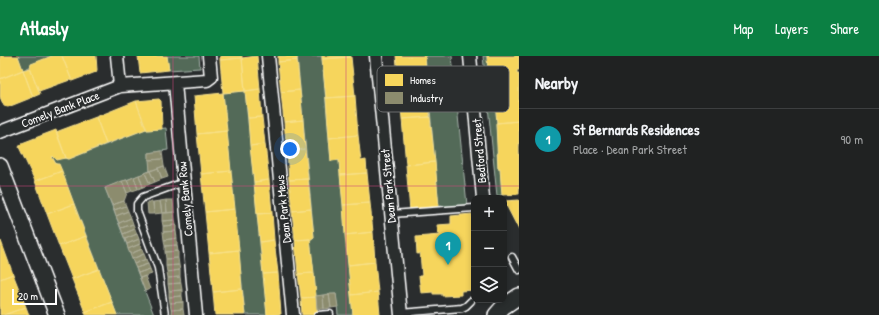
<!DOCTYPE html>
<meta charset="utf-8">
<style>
:root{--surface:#202222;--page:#282a2a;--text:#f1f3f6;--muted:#a2a4a5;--line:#3d3f40;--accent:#0b8043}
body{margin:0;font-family:"Patrick Hand",sans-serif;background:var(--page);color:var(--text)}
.controls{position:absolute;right:12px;bottom:12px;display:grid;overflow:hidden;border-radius:8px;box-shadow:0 2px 6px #0003}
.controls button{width:36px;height:36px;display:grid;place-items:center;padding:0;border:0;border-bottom:1px solid var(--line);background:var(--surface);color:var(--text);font:20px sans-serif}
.scale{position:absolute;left:12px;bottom:10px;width:45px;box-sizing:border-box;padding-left:4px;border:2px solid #fff;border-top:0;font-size:11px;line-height:14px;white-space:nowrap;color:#fff;-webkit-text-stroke:3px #2a2d2e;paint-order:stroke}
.you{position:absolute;left:290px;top:93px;width:14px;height:14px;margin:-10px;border:3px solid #fff;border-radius:50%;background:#1a73e8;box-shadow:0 0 0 6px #1a73e833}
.badge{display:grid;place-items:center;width:26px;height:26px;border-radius:50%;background:var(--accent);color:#fff;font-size:13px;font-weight:700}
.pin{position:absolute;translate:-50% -33px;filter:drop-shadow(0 1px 2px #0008)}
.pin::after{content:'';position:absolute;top:21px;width:14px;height:12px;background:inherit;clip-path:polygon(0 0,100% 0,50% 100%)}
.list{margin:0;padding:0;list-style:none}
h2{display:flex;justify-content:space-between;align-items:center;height:52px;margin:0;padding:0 16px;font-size:17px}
h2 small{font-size:13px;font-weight:400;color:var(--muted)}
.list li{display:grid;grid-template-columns:26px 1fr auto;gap:12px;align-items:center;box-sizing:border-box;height:60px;padding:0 16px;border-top:1px solid var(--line)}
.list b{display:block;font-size:15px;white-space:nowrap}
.list p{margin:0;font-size:13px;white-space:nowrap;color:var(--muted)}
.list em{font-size:13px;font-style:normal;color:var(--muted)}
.icon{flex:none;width:22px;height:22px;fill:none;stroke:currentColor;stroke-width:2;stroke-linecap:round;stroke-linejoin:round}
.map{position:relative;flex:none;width:519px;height:259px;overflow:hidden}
header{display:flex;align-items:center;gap:24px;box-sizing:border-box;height:56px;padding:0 20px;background:var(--accent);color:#fff}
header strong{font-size:19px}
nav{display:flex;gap:22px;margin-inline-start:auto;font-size:14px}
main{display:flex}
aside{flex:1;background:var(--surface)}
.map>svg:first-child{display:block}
.green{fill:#526a58;stroke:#a8b4ac}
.homes{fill:#f6d55c;stroke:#f9e28d}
.industry{fill:#8c8c6e;stroke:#aeae9a}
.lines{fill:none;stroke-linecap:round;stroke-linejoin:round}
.service-casing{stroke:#fff;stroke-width:9}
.minor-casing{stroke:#fff;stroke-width:15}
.tertiary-casing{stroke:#fff;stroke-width:18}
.service{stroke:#2a2d2e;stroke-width:6}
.minor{stroke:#2a2d2e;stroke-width:12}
.tertiary{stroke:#2a2d2e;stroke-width:15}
.grid{fill:none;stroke:#ce467c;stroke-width:1;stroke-opacity:0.55}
.labels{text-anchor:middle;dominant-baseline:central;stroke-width:4;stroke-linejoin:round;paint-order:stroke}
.street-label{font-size:12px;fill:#fff;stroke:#2a2d2e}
.key{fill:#2a2d2e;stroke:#6a6c6d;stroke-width:1}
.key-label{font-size:11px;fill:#fff}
</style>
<header>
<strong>Atlasly</strong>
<nav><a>Map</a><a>Layers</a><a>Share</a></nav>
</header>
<main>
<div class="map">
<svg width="519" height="259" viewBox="0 0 519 259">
<rect width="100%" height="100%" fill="#2a2d2e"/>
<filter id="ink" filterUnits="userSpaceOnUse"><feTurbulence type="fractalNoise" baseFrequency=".025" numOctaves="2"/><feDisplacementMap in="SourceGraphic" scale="8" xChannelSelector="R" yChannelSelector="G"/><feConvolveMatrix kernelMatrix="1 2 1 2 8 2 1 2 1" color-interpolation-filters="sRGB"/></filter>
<g filter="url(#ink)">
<path class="green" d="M18 0H52L23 14Z
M167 0H199L200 12 169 14Z
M297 0H322L331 105 339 104 353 259H338L336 238 316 240 310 184 314 181Z
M425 0H452L467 149 439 151Z
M483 0H487L488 17H491V21H493L497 67 496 68 498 95 497 96 498 112H500L502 139 497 140Z
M245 35 267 259H245L223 37Z
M166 72 168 94 149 97 150 115 105 132 154 259H117L59 109 56 108 52 101 53 100 69 103 146 73 147 74Z"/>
<path class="homes" d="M0 0H18L23 14 0 23Z
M52 0H62L72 25 70 24 39 35 30 12 31 8Z
M62 0H96L97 14 96 16 72 25Z
M138 0H167L169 14 140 17Z
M220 0H242V2L220 4Z
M257 0 260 33 245 35 242 2Z
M278 0H297V4L278 6Z
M322 0H351V1L322 3Z
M396 0H425L426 15 398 18Z
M487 0H519V14H517V17H519V65L497 67 493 21H491V17H488Z
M351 1 355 40 326 42 322 3Z
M242 2 245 35 223 37 220 4Z
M297 4 300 34 281 36 278 6Z
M30 12 40 38 33 41 23 14Z
M23 14 33 41 8 51 4 50 0 41V23Z
M426 15 430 61 402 63 398 18Z
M260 33 262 61 248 62 245 35Z
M300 34 303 64 284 66 281 36Z
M223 37 227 75 197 78 194 40Z
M355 40 358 79 329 82 326 42Z
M159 43 161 45 162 73 147 74 136 45Z
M136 45 146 73 106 88 96 61Z
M96 61 106 88 69 103 66 102 56 76Z
M262 61 265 88 250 90 248 62Z
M430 61 435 106 406 109 402 63Z
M303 64 305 93 287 95 284 66Z
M519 65V138L502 139 500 112H498L496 67Z
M56 74 66 102 57 104 53 100 52 101 56 108H59L62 115 35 125 19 91 22 87Z
M227 75 231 115 201 118 197 78Z
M358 79 361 105 366 104 367 117 340 119 339 104 331 105 329 82Z
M265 88 269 124 254 126 250 90Z
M305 93 308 123 289 124 287 95Z
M435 106 439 152 410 155 406 109Z
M62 115 74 148 47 158 35 125Z
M231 115 235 153 205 156 201 118Z
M367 117 370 147 343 149 340 119Z
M308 123 311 153 292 155 289 124Z
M269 124 272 157 257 158 254 126Z
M519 144V174L504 145Z
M370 147 373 176 345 179 343 149Z
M74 148 86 180 59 190 47 158Z
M235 153 239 194 209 197 205 156Z
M311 153 314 181 310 184V183L295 184 292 155Z
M272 157 274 184 260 186 257 158Z
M472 158 474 187V234L461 235V239L442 240V238H433V236L421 237 419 220H422L420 197 417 198 416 181 440 179V177H438L437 169 451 168V160Z
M373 176 375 206 348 209 345 179Z
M86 180 99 213 72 223 59 190Z
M310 183 314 217 298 218 295 184Z
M274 184 278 217 263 218 260 186Z
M1 185 13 218 0 223V186Z
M239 194 242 233 213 236 209 197Z
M375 206 378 236 351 239 348 209Z
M99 213 112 246 85 256 72 223Z
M278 217 281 258 267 259 263 218Z
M314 217 316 241 301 242 298 218Z
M13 218 26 251 4 259H0V223Z
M242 233 245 259H215L213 236Z
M378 236 380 259H353L351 239Z
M316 241 318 259H302L301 242Z
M112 246 117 259H86L85 256Z
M26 251 29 259H4Z"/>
<path class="industry" d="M162 95 163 103 149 104V97Z
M163 103 164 110 150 115 149 104Z
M164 110 168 121 162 123 158 112Z
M158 112 162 123 155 126 150 115Z
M150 115 155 126 150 128 145 117Z
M145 117 150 128 143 131 139 119Z
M139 119 143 131 138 133 134 121Z
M134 121 138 133 132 135 127 124Z
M127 124 132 135 127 137 122 125Z
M122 125 127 137 124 145 112 149 105 132Z
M166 144H173L174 156 167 157Z
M166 144 167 157H162L160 145Z
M124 145 126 150 114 154 112 149Z
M160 145 162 157 154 158 153 146Z
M147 146H153L154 158H148Z
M126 150 128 155 116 160 114 154Z
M128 155 131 162 119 167 116 160Z
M174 156 175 164 162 165V157Z
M131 162 133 168 121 172 119 167Z
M175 164 176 169 163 170 162 165Z
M133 168 135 173 123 178 121 172Z
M176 169V175L163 176V170Z
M135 173 137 178 125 183 123 178Z
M176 175 177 182 164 184 163 176Z
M137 178 139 183 127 188 125 183Z
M177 182V189L165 190 164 184Z
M139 183 140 188 128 193 127 188Z
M140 188 142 193 130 198 128 193Z
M177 189 178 195 165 196V190Z
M142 193 144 198 132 203 130 198Z
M178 195V202L166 203 165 196Z
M144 198 146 203 134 208 132 203Z
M178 202 179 209 166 210V203Z
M146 203 148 208 136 212 134 208Z
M148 208 150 213 138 217 136 212Z
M179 209 180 214 167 216 166 210Z
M150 213 152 218 140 222 138 217Z
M180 214V221L168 222 167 216Z
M145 220 150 233 145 235 140 222Z
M180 221 181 227 168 228V222Z
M181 227 182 234 169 235 168 228Z
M182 234V240L169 241V235Z
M329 238 331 252 324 253 323 239Z
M329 238H336L338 251 331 252Z
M323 239 324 253H317L316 240Z
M182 240 183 246 170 247 169 241Z
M183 246V253L171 254 170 247Z
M183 253 184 259H171V254Z"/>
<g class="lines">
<defs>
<path id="service" d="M391 158 474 152
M512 201 519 214
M400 257 462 252 466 250 471 245
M165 259 158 212 137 155V148L143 141 184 126
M318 259 330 258"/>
<path id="minor" d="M117 0 120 30
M268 0 293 259
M376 0 401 259
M470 0 483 142
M175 27 196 259
M0 76 120 30 207 24 211 21 209 0"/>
<path id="tertiary" d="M0 110 57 259
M496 259 503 251 519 240"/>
</defs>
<use href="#service" class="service-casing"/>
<use href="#minor" class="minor-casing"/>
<use href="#tertiary" class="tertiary-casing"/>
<use href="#service" class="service"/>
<use href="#minor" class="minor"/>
<use href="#tertiary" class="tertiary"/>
</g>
</g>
<path class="grid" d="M173 0V259M346 0V259M0 130H519"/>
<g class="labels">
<g class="street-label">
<text transform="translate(60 53) rotate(-21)">Comely Bank Place</text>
<text transform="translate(479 95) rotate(-95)">Bedford Street</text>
<text transform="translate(388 130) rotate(-95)">Dean Park Street</text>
<text transform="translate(185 143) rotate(-95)">Comely Bank Row</text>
<text transform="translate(283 153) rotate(-96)">Dean Park Mews</text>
</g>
</g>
<rect x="377" y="10" width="132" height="46" rx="6" class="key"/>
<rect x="385" y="18" width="18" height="12" fill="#f6d55c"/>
<rect x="385" y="36" width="18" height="12" fill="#8c8c6e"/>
<g class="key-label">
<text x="410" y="28">Homes</text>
<text x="410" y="46">Industry</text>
</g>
</svg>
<div class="controls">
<button>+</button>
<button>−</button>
<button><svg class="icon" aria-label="layers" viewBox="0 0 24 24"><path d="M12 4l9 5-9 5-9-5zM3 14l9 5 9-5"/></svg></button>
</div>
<div class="scale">20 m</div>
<div class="you"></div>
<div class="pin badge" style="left:448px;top:209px;background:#0f9aa8">1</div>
</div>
<aside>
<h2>Nearby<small></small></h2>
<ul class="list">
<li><span class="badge" style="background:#0f9aa8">1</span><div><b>St Bernards Residences</b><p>Place · Dean Park Street</p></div><em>90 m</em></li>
</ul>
</aside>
</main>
